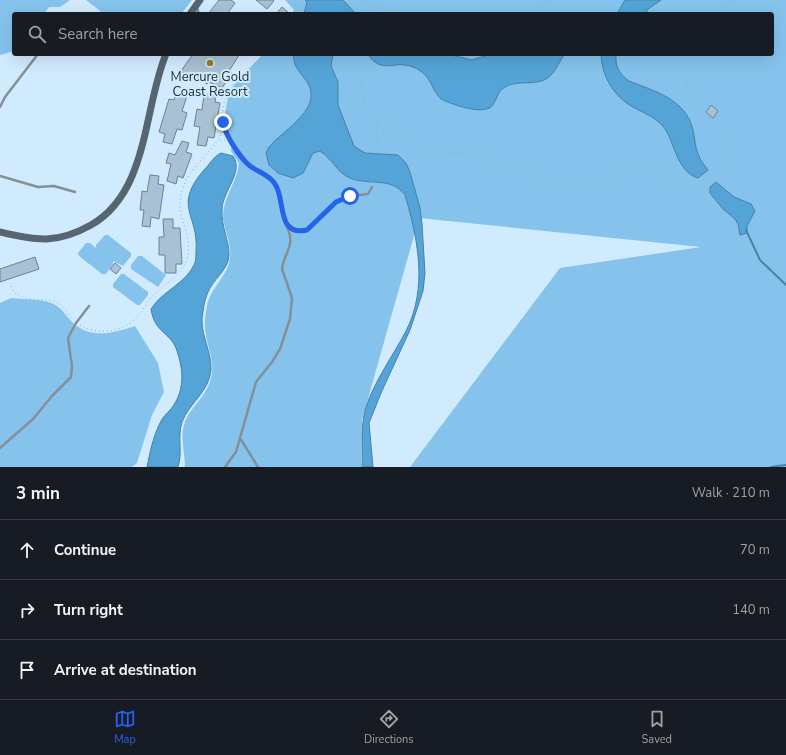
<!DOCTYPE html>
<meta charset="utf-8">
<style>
:root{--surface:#171b24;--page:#20242c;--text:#f1f3f6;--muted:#9ea1a6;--line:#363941;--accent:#2563eb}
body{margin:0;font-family:"Nunito Sans",sans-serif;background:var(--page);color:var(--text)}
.stop{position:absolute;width:12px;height:12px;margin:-9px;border:3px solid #2563eb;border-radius:50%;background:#fff}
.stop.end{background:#2563eb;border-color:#fff;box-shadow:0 1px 4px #0008}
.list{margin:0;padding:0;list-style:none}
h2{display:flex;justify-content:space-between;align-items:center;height:52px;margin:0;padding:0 16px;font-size:17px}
h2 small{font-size:13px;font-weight:400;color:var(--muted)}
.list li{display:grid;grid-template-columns:26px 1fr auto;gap:12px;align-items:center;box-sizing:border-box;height:60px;padding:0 16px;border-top:1px solid var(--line)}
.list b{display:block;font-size:15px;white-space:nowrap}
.list em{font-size:13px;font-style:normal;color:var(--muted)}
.icon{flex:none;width:22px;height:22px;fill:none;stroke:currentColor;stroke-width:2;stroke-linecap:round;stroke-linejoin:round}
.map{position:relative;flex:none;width:786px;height:467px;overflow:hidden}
.search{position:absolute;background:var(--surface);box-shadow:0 4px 16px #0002;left:12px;right:12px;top:12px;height:44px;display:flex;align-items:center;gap:10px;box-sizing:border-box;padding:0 14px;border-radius:4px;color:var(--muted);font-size:15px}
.sheet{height:232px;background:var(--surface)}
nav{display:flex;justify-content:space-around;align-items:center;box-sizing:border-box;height:56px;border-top:1px solid var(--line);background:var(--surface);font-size:11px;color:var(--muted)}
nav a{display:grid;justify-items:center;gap:2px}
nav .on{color:var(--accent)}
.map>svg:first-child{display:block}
.green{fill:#85c3ed}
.water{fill:#54a4d8;stroke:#4681a7}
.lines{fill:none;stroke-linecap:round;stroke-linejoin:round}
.stream{stroke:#4681a7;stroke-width:2}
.building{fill:#a8c1d3;stroke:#6a8293}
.path{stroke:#94a8b7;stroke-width:1;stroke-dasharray:1 3;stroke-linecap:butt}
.lane{stroke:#848f97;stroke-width:2.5}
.secondary{stroke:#566570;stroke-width:7}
.route{stroke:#2563eb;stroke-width:5}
.poi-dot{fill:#987b24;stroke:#d1ebfe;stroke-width:1.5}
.labels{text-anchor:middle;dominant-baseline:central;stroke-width:4;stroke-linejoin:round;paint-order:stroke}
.poi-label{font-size:13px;fill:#242e35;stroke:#d1ebfe}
</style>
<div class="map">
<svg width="786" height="467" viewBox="0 0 786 467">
<rect width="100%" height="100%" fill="#d1ebfe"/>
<path class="green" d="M0 0H70L60 7H49L44 14H14V51L0 55Z
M86 0H192L181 14H104Z
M285 0H786V467H410L560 268 701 247 419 218 362 420 361 467H185C185 453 180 438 184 425 189 407 207 397 211 378 215 363 209 351 206 336 204 326 205 316 207 306 210 288 229 275 230 257 232 242 223 229 223 215 224 196 237 182 239 163L231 151 232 142 225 127V113L228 97 233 86 263 54H772V14H292L294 10Z
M105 235H108L131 253V256L123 266 113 261V264L106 274H102L79 256 78 253 86 243H90L96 248V245Z
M138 256H142L166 275 158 287 131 269V265Z
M121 274H124L148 292V295L140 305H137L113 287V284Z
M11 298C25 300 46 298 57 306 63 310 67 317 72 322 91 340 113 333 135 326L158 363 164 392 152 415 137 463 132 467H0V303Z"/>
<path class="water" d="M305 0H343L356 14H304L307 2Z
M625 0H661L648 9 645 14H617Z
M294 54H333L331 66 338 82V105L354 146 365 153 398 155 406 163 410 172 420 208 422 224 425 273 423 291 410 330 381 393 369 423 373 467H362C363 446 360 427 366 407 374 382 394 354 406 331 428 288 418 239 405 195 391 176 369 186 350 178 337 173 332 158 320 151L313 153 303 173 293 178 278 173 269 165 266 153 269 147C284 129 327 107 305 79 299 72 292 63 294 54Z
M368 54H447L472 60 491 54H565C559 61 557 70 549 77 537 87 518 79 505 87 497 91 497 101 491 107 481 115 451 104 441 99 429 87 432 73 410 66 394 61 380 74 368 54Z
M601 54H616C615 66 619 74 629 81 654 91 686 99 693 130 695 138 695 147 698 154 700 160 704 165 708 170L698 178C680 173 675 149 668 134 660 118 647 115 633 107 613 96 602 76 601 54Z
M221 153 233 156C244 172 223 190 222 209 221 227 229 240 229 254 229 268 217 276 210 288 206 295 204 303 203 311 198 332 212 350 211 370 209 392 189 403 182 422 177 437 183 452 178 467H147C150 452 153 437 160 423 162 418 167 413 171 409 184 392 184 374 178 354 172 331 155 335 151 309 163 290 186 284 195 263 196 259 196 254 196 251 199 214 172 207 204 170 210 164 213 157 221 153Z
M716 182 734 197 751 204 755 211 747 226V233L740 235 738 224 735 219 723 209 710 193V187Z"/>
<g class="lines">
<path class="stream" d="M746 230 760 260 786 285
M771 467 786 465"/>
</g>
<path class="building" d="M219 0H231L235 3 227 14H208Z
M256 0H273L274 1 267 9Z
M282 7 288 12 286 14H276Z
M193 54H237L239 55 229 71 232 73 222 88 209 82 207 84 196 77 194 80 181 71Z
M176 93 187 96 182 111 187 113 182 130 177 129 172 144 163 142 165 134 159 132 169 99 174 100Z
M204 94 216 95 215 102 220 103 214 138 208 137 206 146 197 145 200 127 194 126 197 109 202 110Z
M711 105 718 111 713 118 706 112Z
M182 141 189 143 186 152 192 154 183 178 178 176 176 184 167 181 171 164 166 163 169 153 175 155Z
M150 175 159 176 158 184 164 185 159 219 151 217 150 227 142 226 144 210H140L142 191 147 192Z
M163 219H173V228H180L182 264H176V273H165V255H159V237H164Z
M35 257 39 269 0 282V269Z
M115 263 121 268 116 274 110 269Z"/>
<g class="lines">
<path class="path" d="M295 0 297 14
M361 0C371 9 384 6 394 14
M464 14H476
M533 14 549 0
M722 14 732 0
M361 85 367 73 363 68 358 72V75L364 102 369 112 376 120 403 136 422 151 435 155 466 152 487 163 517 164 545 181H554L567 178 586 180 607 179 617 175 636 164H644L652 167 678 188 687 190 699 186 732 160C743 137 691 112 687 90 684 79 699 65 703 54
M376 122 377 140
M229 138C224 133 223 125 223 118 222 83 244 73 268 54
M220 140H228
M372 182C374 169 372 128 392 131
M295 241 301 234
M11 286C19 307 43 295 58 303 65 307 68 315 73 320
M80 325C99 336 124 332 138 316 144 309 148 300 155 294 166 283 182 275 187 259 195 235 171 214 184 185 193 163 215 151 224 128"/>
<path class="lane" d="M197 8 199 14
M0 107 5 97 38 54
M232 142 250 166 275 183 279 191 284 221 296 230H307L336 202 350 196 368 194 372 187
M0 176 38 187 54 186 75 192
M240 438 258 467
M0 448 33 419 52 396 71 377 72 366 68 338 76 323 89 306
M225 467 236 452 256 382 272 362 280 349 290 319 292 298 282 269C285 248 298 246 284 221"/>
<path class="secondary" d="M190 14 200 0
M0 232C37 241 57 244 91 225 149 192 143 109 166 54"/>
</g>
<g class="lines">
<path class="route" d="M223 122C225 135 240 158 250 166 258 172 270 175 275 184 286 200 276 237 307 230L336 202 350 196"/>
</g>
<circle class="poi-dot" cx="210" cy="63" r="4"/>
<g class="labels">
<g class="poi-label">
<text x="210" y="77">Mercure Gold<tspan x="210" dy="15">Coast Resort</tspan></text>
</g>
</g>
</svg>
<div class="stop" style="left:350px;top:196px"></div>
<div class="stop end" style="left:223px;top:122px"></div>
<div class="search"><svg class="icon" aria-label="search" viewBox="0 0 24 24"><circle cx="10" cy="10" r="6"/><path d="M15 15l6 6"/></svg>Search here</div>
</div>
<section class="sheet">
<h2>3 min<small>Walk · 210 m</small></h2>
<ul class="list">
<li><svg class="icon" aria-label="ahead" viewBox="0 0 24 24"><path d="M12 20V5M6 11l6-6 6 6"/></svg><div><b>Continue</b></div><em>70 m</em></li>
<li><svg class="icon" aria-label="right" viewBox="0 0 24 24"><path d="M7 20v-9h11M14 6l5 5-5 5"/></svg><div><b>Turn right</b></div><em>140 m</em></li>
<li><svg class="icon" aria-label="arrive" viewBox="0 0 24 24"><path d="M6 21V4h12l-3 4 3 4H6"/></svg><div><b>Arrive at destination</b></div></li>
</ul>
</section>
<nav>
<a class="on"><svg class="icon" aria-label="map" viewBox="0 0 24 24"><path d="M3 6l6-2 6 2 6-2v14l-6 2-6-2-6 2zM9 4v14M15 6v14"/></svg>Map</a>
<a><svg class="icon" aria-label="directions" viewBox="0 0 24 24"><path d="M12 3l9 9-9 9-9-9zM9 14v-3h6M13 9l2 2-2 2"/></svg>Directions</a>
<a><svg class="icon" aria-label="saved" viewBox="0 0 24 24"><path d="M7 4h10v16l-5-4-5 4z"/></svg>Saved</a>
</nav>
